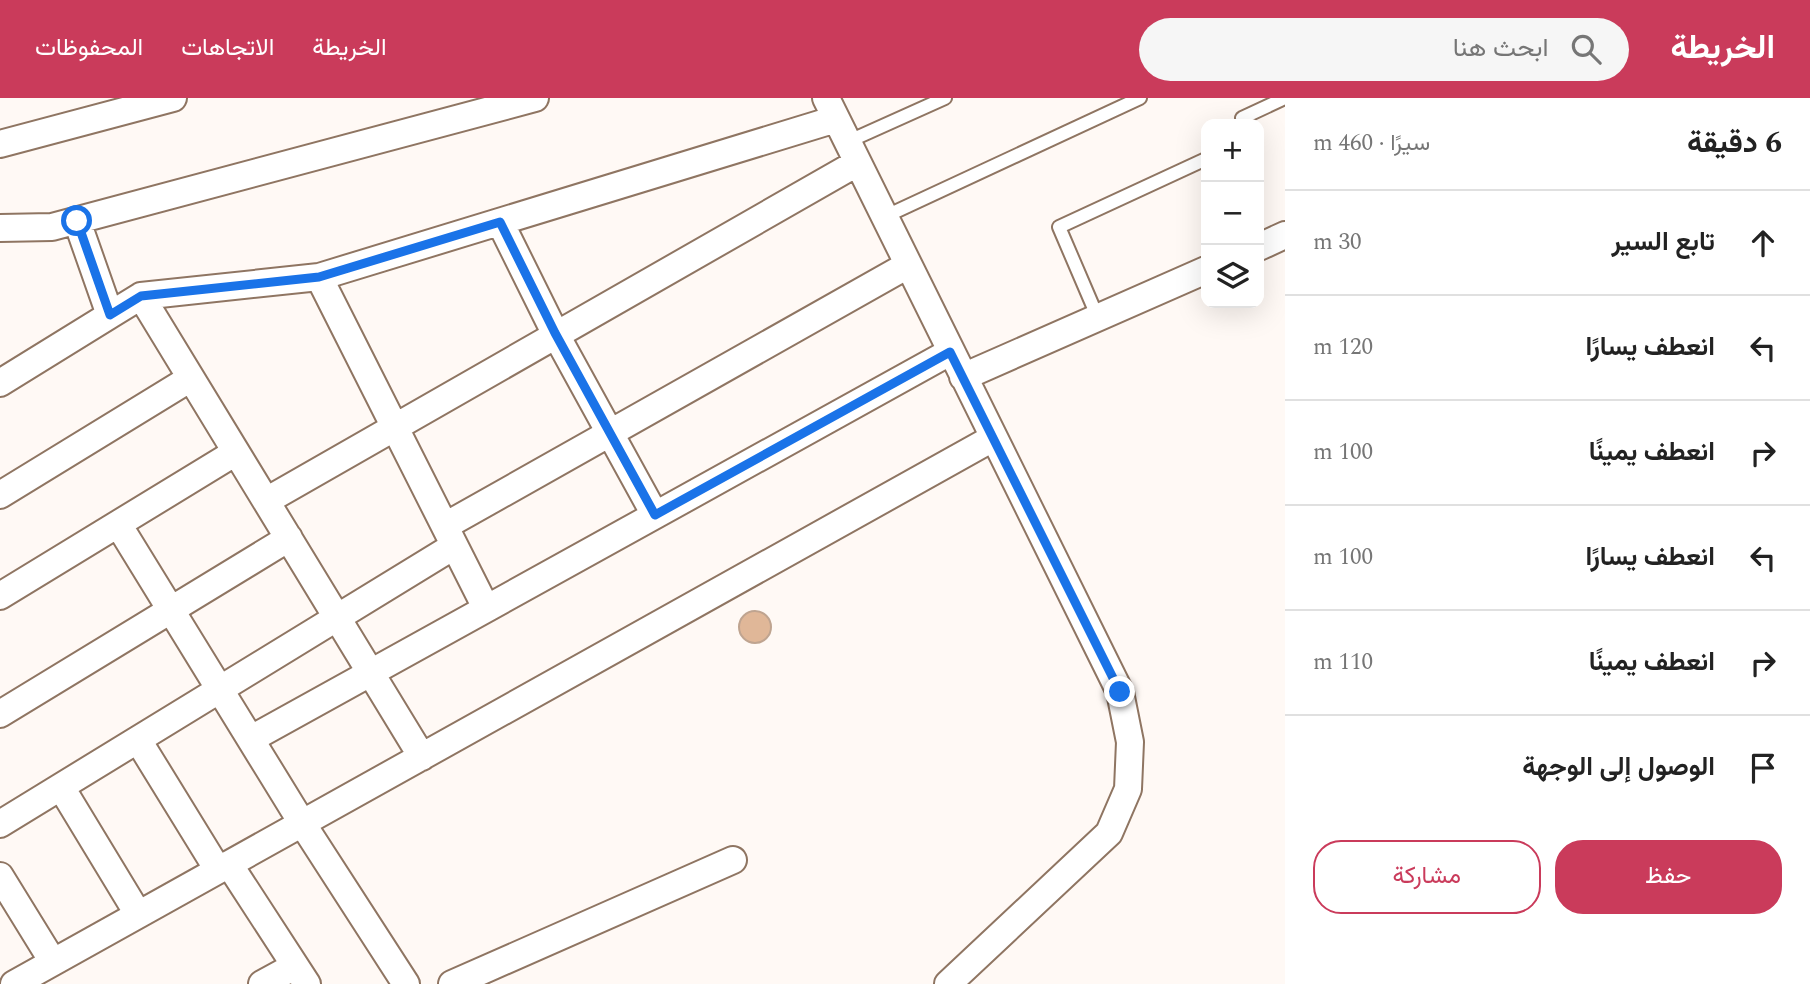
<!DOCTYPE html>
<html lang="ar">
<meta charset="utf-8">
<style>
:root{--surface:#fff;--page:#f6f6f6;--text:#222;--muted:#767676;--line:#e0e0e0;--accent:#ca3b5b}
body{margin:0;font-family:Spectral,Vazirmatn,serif;background:var(--page);color:var(--text);direction:rtl}
.controls{position:absolute;right:21px;top:21px;display:grid;overflow:hidden;border-radius:14px;box-shadow:0 7px 28px #0002}
.controls button{width:63px;height:63px;display:grid;place-items:center;padding:0;border:0;border-bottom:2px solid var(--line);background:var(--surface);color:var(--text);font:35px sans-serif}
.stop{position:absolute;width:21px;height:21px;margin:-16px;border:5px solid #1a73e8;border-radius:50%;background:#fff}
.stop.end{background:#1a73e8;border-color:#fff;box-shadow:0 2px 7px #0008}
.list{margin:0;padding:0;list-style:none}
h2{display:flex;justify-content:space-between;align-items:center;height:91px;margin:0;padding:0 28px;font-size:30px}
h2 small{font-size:23px;font-weight:400;color:var(--muted)}
.list li{display:grid;grid-template-columns:46px 1fr auto;gap:21px;align-items:center;box-sizing:border-box;height:105px;padding:0 28px;border-top:2px solid var(--line)}
.list b{display:block;font-size:26px;white-space:nowrap}
.list em{font-size:23px;font-style:normal;color:var(--muted)}
.actions{display:flex;gap:14px;padding:21px 28px}
.actions a{flex:1;padding:16px 0;border:2px solid var(--accent);border-radius:28px;text-align:center;font-size:24px;color:var(--accent)}
.actions .main{background:var(--accent);color:#fff}
.icon{flex:none;width:38px;height:38px;fill:none;stroke:currentColor;stroke-width:2;stroke-linecap:round;stroke-linejoin:round}
.map{position:relative;flex:none;width:1285px;height:886px;overflow:hidden;direction:ltr}
header{display:flex;align-items:center;gap:42px;box-sizing:border-box;height:98px;padding:0 35px;background:var(--accent);color:#fff}
header strong{font-size:33px}
nav{display:flex;gap:38px;margin-inline-start:auto;font-size:24px}
.search{width:490px;height:63px;background:var(--page);display:flex;align-items:center;gap:18px;box-sizing:border-box;padding:0 24px;border-radius:38px;color:var(--muted);font-size:26px}
main{display:flex}
aside{flex:1;background:var(--surface)}
.map>svg:first-child{display:block}
.building{fill:#e0b798;stroke:#bfa490;stroke-width:2}
.lines{fill:none;stroke-linecap:round;stroke-linejoin:round}
.service-casing{stroke:#8f7562;stroke-width:16}
.minor-casing{stroke:#8f7562;stroke-width:30}
.service{stroke:#fff;stroke-width:12}
.minor{stroke:#fff;stroke-width:26}
.route{stroke:#1a73e8;stroke-width:9}
</style>
<header>
<strong>الخريطة</strong>
<div class="search"><svg class="icon" aria-label="search" viewBox="0 0 24 24"><circle cx="10" cy="10" r="6"/><path d="M15 15l6 6"/></svg>ابحث هنا</div>
<nav><a>الخريطة</a><a>الاتجاهات</a><a>المحفوظات</a></nav>
</header>
<main>
<aside>
<h2>6 دقيقة<small>سيرًا · 460 m</small></h2>
<ul class="list">
<li><svg class="icon" aria-label="ahead" viewBox="0 0 24 24"><path d="M12 20V5M6 11l6-6 6 6"/></svg><div><b>تابع السير</b></div><em>30 m</em></li>
<li><svg class="icon" aria-label="left" viewBox="0 0 24 24"><path d="M17 20v-9H6M10 6l-5 5 5 5"/></svg><div><b>انعطف يسارًا</b></div><em>120 m</em></li>
<li><svg class="icon" aria-label="right" viewBox="0 0 24 24"><path d="M7 20v-9h11M14 6l5 5-5 5"/></svg><div><b>انعطف يمينًا</b></div><em>100 m</em></li>
<li><svg class="icon" aria-label="left" viewBox="0 0 24 24"><path d="M17 20v-9H6M10 6l-5 5 5 5"/></svg><div><b>انعطف يسارًا</b></div><em>100 m</em></li>
<li><svg class="icon" aria-label="right" viewBox="0 0 24 24"><path d="M7 20v-9h11M14 6l5 5-5 5"/></svg><div><b>انعطف يمينًا</b></div><em>110 m</em></li>
<li><svg class="icon" aria-label="arrive" viewBox="0 0 24 24"><path d="M6 21V4h12l-3 4 3 4H6"/></svg><div><b>الوصول إلى الوجهة</b></div></li>
</ul>
<div class="actions"><a class="main">حفظ</a><a>مشاركة</a></div>
</aside>
<div class="map">
<svg width="1285" height="886" viewBox="0 0 1285 886">
<rect width="100%" height="100%" fill="#fff9f5"/>
<path class="building" d="M739 529a16 16 0 1 1 32 0a16 16 0 1 1-32 0Z"/>
<g class="lines">
<defs>
<path id="service" d="M1245 26 1242 20 1285 0
M847 44 945 0
M884 119 1140 0
M1098 220 1059 129 1206 61"/>
<path id="minor" d="M826 0 1120 594 1130 644 1128 691 1109 735 948 886
M0 46 173 0
M500 124 555 235 655 417
M0 130 52 129 535 0
M1259 149 1285 137
M319 179 486 510
M141 198 319 179 836 21
M110 217 141 198 422 659
M963 279 1206 172
M0 285 110 217 77 123
M0 397 191 280
M266 403 857 65
M118 426 302 725 406 886
M445 428 908 167
M0 498 236 354
M0 616 289 440
M251 641 950 254
M138 642 218 772
M61 689 138 816
M0 726 454 448
M229 766 307 886
M0 778 53 864
M14 886 993 340
M262 886 295 868
M452 886 733 762"/>
</defs>
<use href="#service" class="service-casing"/>
<use href="#minor" class="minor-casing"/>
<use href="#service" class="service"/>
<use href="#minor" class="minor"/>
</g>
<g class="lines">
<path class="route" d="M77 123 110 217 141 198 319 179 500 124 555 235 655 417 950 254 1120 594"/>
</g>
</svg>
<div class="controls">
<button>+</button>
<button>−</button>
<button><svg class="icon" aria-label="layers" viewBox="0 0 24 24"><path d="M12 4l9 5-9 5-9-5zM3 14l9 5 9-5"/></svg></button>
</div>
<div class="stop" style="left:77px;top:123px"></div>
<div class="stop end" style="left:1120px;top:594px"></div>
</div>
</main>
